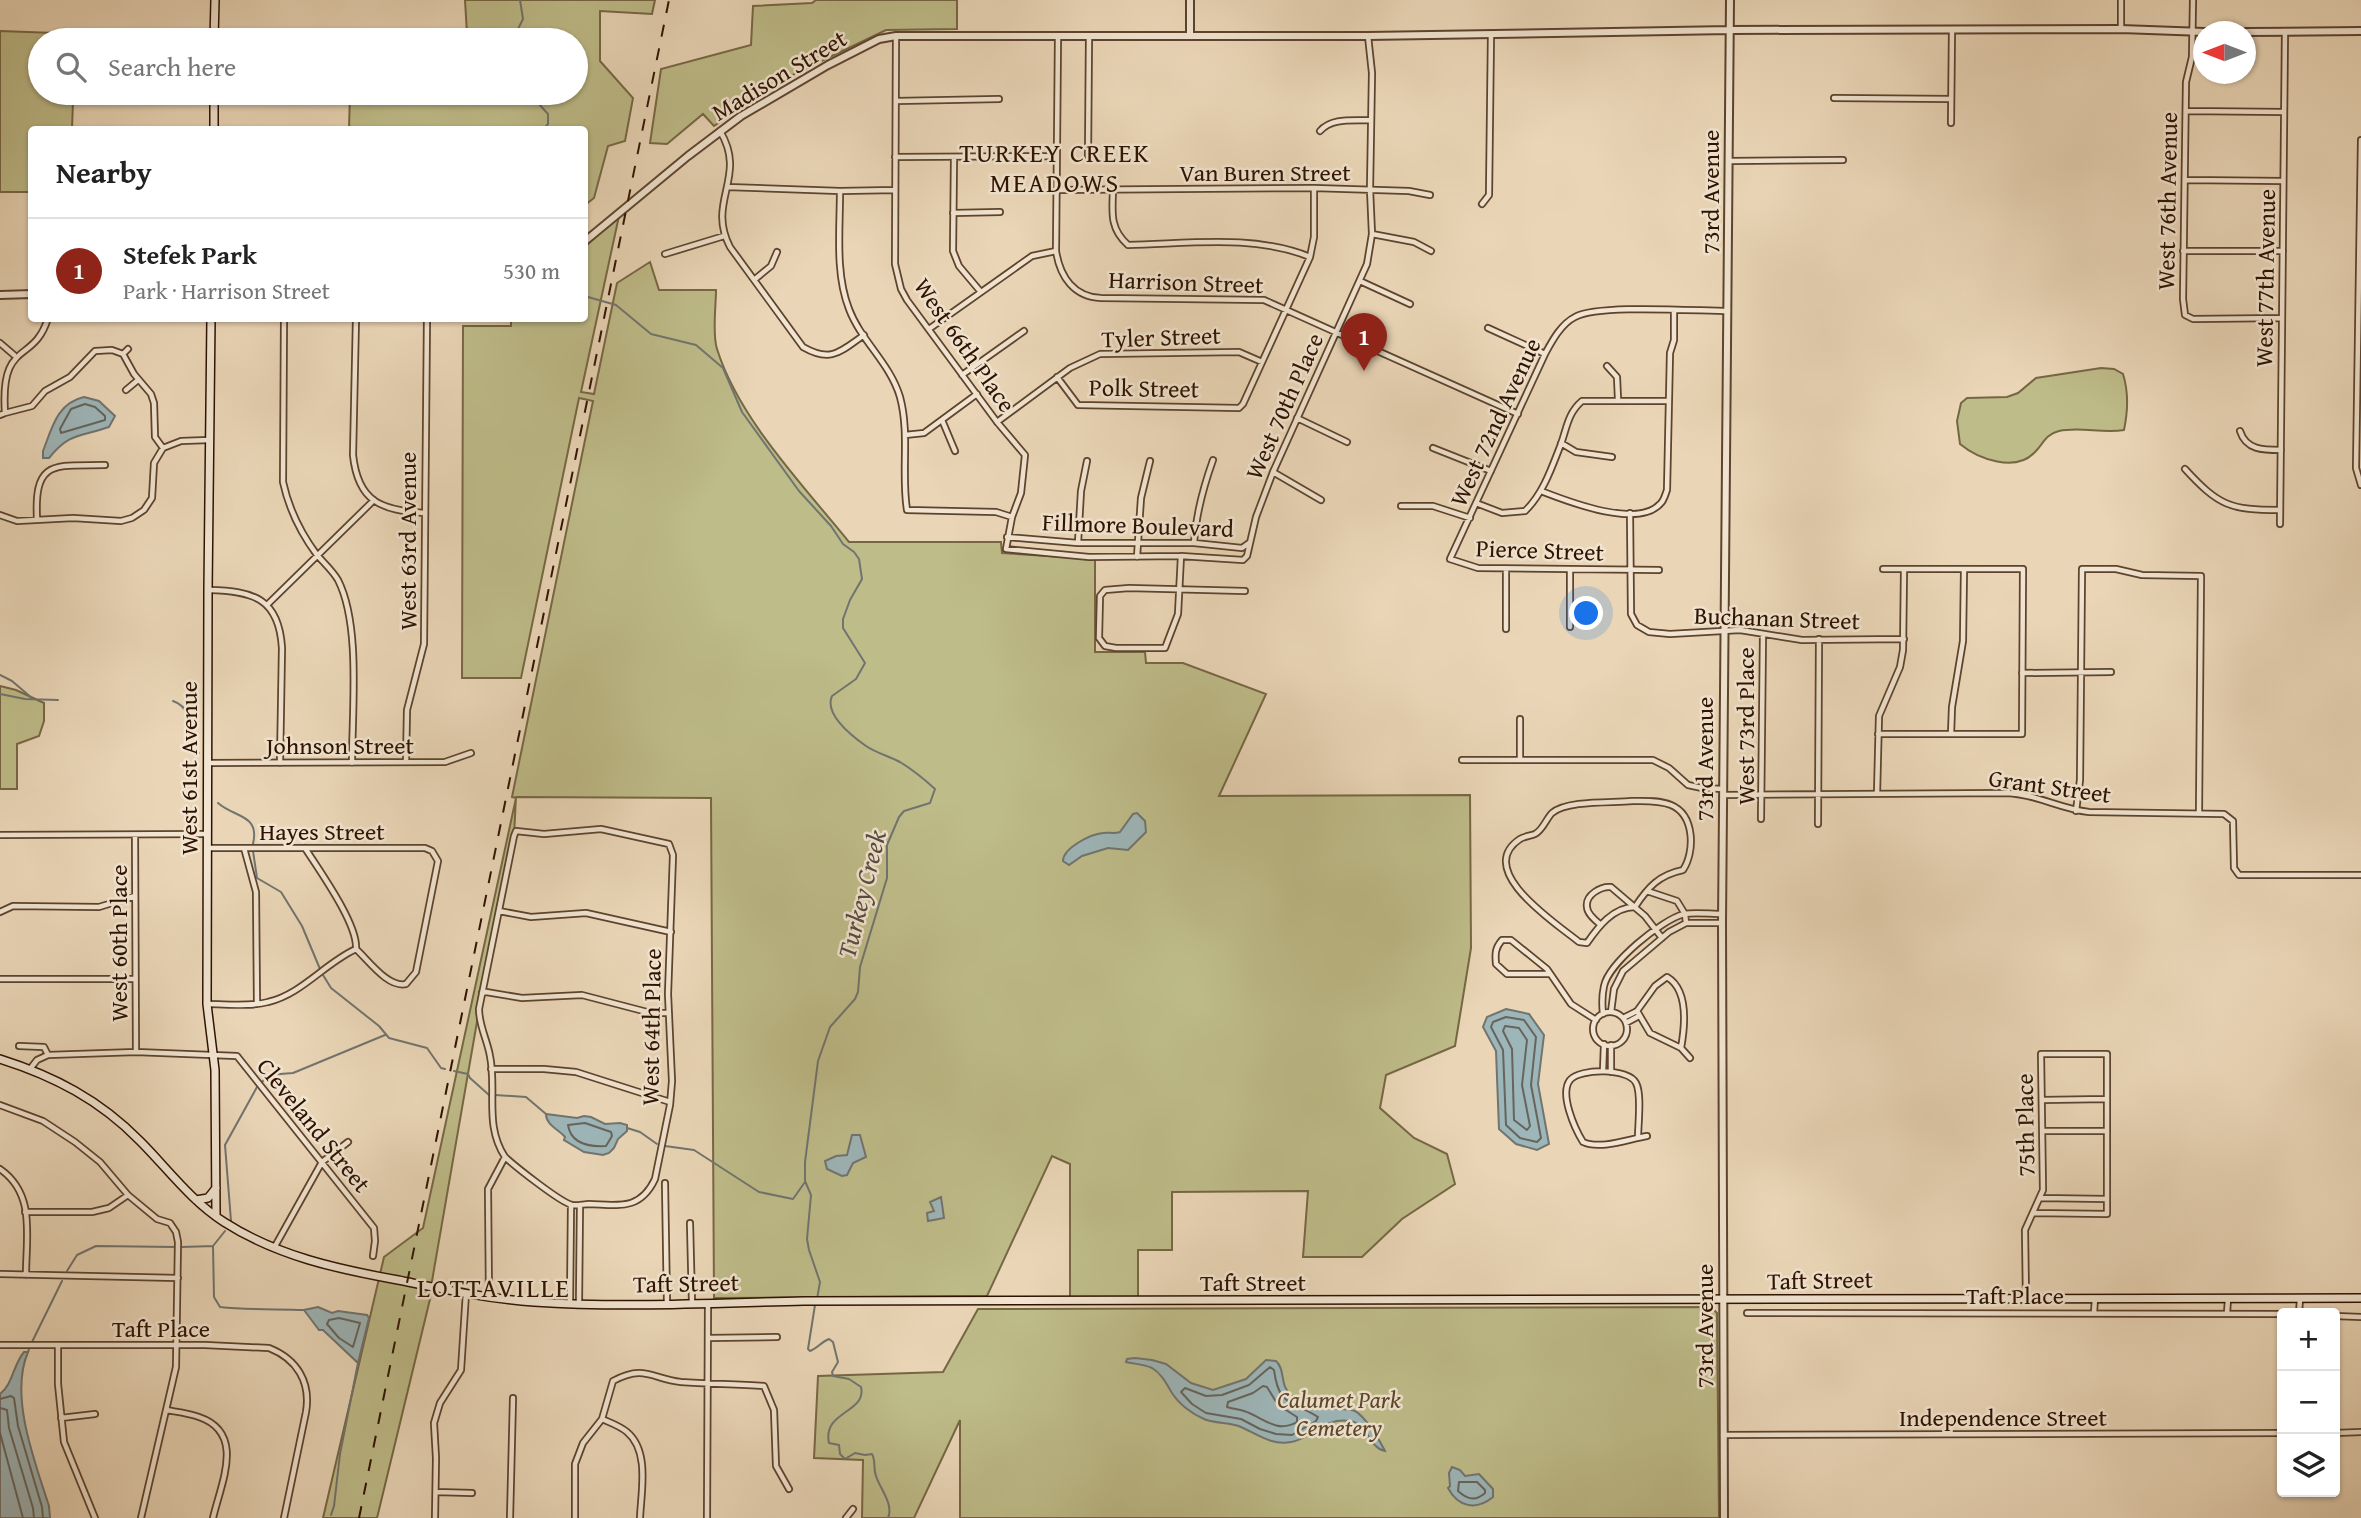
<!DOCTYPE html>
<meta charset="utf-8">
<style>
:root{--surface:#fff;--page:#f2f2f2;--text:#222;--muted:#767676;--line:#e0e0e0;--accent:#8f2418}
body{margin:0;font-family:"Gentium Book Plus",serif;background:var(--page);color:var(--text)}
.controls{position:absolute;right:21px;bottom:21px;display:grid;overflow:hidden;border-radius:7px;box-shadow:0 2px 5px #0004}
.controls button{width:63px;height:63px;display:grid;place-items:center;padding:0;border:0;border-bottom:2px solid var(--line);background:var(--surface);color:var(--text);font:35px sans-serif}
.compass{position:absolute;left:2193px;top:21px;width:63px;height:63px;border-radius:50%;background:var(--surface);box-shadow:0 2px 5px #0004;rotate:270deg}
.you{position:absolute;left:1587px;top:614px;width:24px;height:24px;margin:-18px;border:5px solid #fff;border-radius:50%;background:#1a73e8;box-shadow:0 0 0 10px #1a73e833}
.badge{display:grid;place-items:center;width:46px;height:46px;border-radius:50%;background:var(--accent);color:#fff;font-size:23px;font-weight:700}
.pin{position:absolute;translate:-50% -58px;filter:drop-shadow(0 2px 4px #0008)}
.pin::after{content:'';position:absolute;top:37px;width:24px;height:21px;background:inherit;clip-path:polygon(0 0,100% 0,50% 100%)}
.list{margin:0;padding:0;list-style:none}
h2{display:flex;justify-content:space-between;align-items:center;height:91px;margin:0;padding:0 28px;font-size:30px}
h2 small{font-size:23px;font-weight:400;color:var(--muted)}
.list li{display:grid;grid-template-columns:46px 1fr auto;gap:21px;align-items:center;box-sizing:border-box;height:105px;padding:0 28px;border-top:2px solid var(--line)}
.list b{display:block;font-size:26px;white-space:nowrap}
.list p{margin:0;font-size:23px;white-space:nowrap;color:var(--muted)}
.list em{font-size:23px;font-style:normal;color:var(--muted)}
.icon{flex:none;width:38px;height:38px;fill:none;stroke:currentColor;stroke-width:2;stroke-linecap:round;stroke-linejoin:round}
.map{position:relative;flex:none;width:2361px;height:1518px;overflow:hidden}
.search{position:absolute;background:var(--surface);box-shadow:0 2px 5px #0004;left:28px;top:28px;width:560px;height:77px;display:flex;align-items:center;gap:18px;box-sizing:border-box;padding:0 24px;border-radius:38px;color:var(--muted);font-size:26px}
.panel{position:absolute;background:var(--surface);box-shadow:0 2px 5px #0004;left:28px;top:126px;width:560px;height:196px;border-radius:7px}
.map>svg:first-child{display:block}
.green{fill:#bebc89;stroke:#766744;stroke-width:2}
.water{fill:#9db6b9;stroke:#71746f;stroke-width:2}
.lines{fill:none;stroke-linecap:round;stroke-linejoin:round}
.shore{stroke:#66645c;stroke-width:2}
.stream{stroke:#71746f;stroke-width:2}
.minor-casing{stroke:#5d432e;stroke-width:8}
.tertiary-casing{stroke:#5d432e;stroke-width:10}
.secondary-casing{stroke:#2e1200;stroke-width:10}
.minor{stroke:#f1e4d0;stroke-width:4.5}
.tertiary{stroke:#f1e4d0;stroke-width:6}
.secondary{stroke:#f1e4d0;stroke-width:7}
.rail{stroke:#2e1200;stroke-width:2;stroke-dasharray:12 12;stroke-linecap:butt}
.labels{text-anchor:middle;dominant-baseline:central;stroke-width:5;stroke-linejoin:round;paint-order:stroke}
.street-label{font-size:24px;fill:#2e1200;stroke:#f1e4d0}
.park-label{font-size:24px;font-style:italic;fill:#594529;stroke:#f1e4d0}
.neighbourhood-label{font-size:26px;letter-spacing:2px;fill:#2e1200;stroke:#f1e4d0}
.water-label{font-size:26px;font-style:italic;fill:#554b41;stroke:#f1e4d0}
</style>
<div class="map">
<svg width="2361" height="1518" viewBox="0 0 2361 1518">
<rect width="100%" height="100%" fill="#ead6b7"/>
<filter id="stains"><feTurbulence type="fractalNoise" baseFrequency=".00286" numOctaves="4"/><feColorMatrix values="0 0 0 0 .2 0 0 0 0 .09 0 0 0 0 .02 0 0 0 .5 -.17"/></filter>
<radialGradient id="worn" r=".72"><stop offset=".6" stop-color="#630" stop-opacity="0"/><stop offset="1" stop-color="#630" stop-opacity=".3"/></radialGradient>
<path class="green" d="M465 0H655L652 14 600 11V61L633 98 625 141 608 146 594 198 585 205 584 130 349 129 350 93H576V40H447H457L467 34Z
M816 0H957V29L886 30 784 79 714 126 703 114 667 144 650 143 661 69 751 45 753 6 812 3Z
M0 31 138 36 140 39H206V40H40V93H206L207 102 73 101 72 129 32 130 31 192H0Z
M619 216 581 392 594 394 617 283 650 262 659 290H716C716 306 712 334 717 349 739 419 803 485 849 542H1001L1002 553 1095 559V652H1145L1146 663H1183L1266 694 1219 796 1470 795 1471 948 1455 1046 1386 1075 1380 1108 1414 1138 1447 1154 1455 1184 1402 1219 1362 1257H1303L1308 1191 1172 1192V1250H1138V1300H1070V1164L1052 1156 987 1296 714 1298 711 798 516 797 514 836 482 993 432 1281 431 1295 377 1518H323L384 1257 423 1228 516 798 512 797 593 401 579 398 521 678H462L463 326H511V319L584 318 585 246Z
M2101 368 2114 369 2123 374C2129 393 2128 411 2124 430 2103 434 2080 426 2059 431 2046 434 2043 444 2035 452 2016 473 1978 459 1960 444L1957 421 1961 403 1967 398 2007 397 2018 393 2036 378Z
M0 686 16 690 44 703V721L39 736 17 744V789H0Z
M1711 1307 1717 1313 1719 1518H960V1420L914 1518H862L863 1460 814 1458 818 1376 943 1372 978 1309Z"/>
<path class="water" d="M84 397 99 401 115 416 109 427C80 437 70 432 49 458H43V451C52 428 57 403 84 397Z
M1137 813 1145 821 1146 832 1128 850 1108 848 1082 856 1069 865 1063 861C1063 848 1091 834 1103 833 1109 832 1114 834 1120 832L1133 814Z
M1506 1009 1529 1014 1544 1035 1538 1084 1549 1144 1537 1150 1516 1144 1499 1129 1496 1051 1483 1027 1487 1017Z
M546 1114 577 1118 584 1116 591 1117 605 1124 620 1123 627 1125V1131L618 1139 614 1148 609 1153 603 1155 584 1152 564 1140 565 1137C558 1129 546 1125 546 1114Z
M852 1135H860L866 1157 853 1163 847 1175 842 1176 827 1169 825 1161 836 1156 847 1155Z
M941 1197 944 1218 928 1221 927 1213 934 1211 930 1202Z
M318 1307 332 1313 338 1311 367 1315 369 1318 358 1363 323 1330H319L304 1310Z
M24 1352H28C9 1396 35 1462 49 1506L50 1518H0V1394C13 1384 13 1365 24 1352Z
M1135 1358 1152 1360 1166 1364 1191 1383 1213 1390 1246 1379 1266 1360 1276 1361C1286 1370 1279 1385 1291 1395 1305 1406 1321 1408 1338 1409 1344 1409 1350 1409 1355 1411 1365 1416 1380 1441 1385 1451 1369 1448 1368 1424 1350 1421 1323 1417 1314 1438 1291 1442 1272 1446 1257 1434 1241 1427 1230 1422 1216 1424 1204 1419 1192 1414 1179 1404 1172 1393 1166 1383 1162 1374 1152 1368 1144 1364 1134 1364 1126 1362L1127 1359Z
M1452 1467 1460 1470 1465 1476 1479 1474 1493 1489V1497C1476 1511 1458 1507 1448 1488L1450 1486 1449 1473Z"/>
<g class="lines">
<path class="shore" d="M85 404 95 407 105 416V420L61 433 60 429 71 409Z
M1506 1017 1524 1020 1536 1037 1531 1085 1541 1138 1537 1142 1520 1138 1506 1125 1503 1050 1491 1027 1493 1022Z
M1505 1026 1519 1028 1527 1040 1522 1085 1530 1126 1527 1130 1514 1120 1512 1049 1503 1031Z
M585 1123 611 1132 612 1136 606 1146C589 1147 571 1144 568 1125Z
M339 1318 360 1323 353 1347 339 1338 327 1324 329 1320Z
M1270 1367 1274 1370C1279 1408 1292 1400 1318 1417L1316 1421 1292 1435 1276 1434 1260 1429 1241 1419 1206 1413 1192 1404 1181 1392 1185 1388 1206 1396 1222 1395 1249 1385Z
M1263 1386 1267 1387 1278 1405 1297 1417V1422C1276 1434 1263 1417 1244 1411 1238 1409 1232 1409 1227 1407L1228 1402 1253 1393Z
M0 1399 11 1396 14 1398 18 1426 42 1507 43 1518
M0 1408 7 1410 9 1428 33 1508 34 1518
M0 1433 23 1518
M1459 1482H1477L1485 1490V1493C1475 1502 1467 1499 1458 1491Z"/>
<path class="stream" d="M502 40 503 37 516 33 523 19 520 0
M535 93 538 103 548 114V124L543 130
M584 294 588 297 616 305 651 334 696 345 723 368 742 412 799 491 831 526 843 544 854 552 859 559 862 579 850 600 843 619V628L865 663 856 679 832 696C824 714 852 736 866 746 876 753 889 756 900 762 913 770 924 779 935 789L930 803 904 811 899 817 887 845V878L860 967 858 992 855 999 830 1027 818 1061 805 1162V1181L811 1195 807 1239 809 1250 820 1282 817 1299
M0 675 12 681 33 699
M0 694 25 699 58 700
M173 701C192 707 192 731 195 748L197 752 199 753
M218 803C235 818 260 814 253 844
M253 851 257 878 281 892 302 926 320 969
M323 975 331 988 379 1026 389 1038 427 1048 441 1068 445 1069
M454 1071 468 1074 470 1078 489 1095
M262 1082 268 1075 293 1073 385 1035
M495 1095 526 1097 546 1114
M627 1128 640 1132 657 1144
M665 1146 694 1150 759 1192 793 1199 805 1182
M231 1221 225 1145 257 1087
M213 1246 214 1297 220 1307C248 1310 276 1309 304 1310
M182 1247 213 1246 225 1231
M67 1271 77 1255 96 1246 175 1247
M815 1305 808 1349 810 1351C818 1348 821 1342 829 1339L833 1342 838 1362 832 1372 833 1376 849 1379 861 1387C867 1413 822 1411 829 1443L839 1445 840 1454 845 1459 855 1453 865 1455 872 1454C876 1461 873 1468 876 1476 880 1489 894 1504 888 1518
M32 1342 62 1281
M28 1352 29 1349
M331 1515 334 1506 340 1454 358 1363"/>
<defs>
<path id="minor" d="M2193 0 2192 57 2186 82 2183 299 2185 315 2193 319 2282 318
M2121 29V0
M138 36 214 35
M896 36 895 264 901 289 907 300 997 422 1025 455 1021 493 1012 517 1006 549 1089 557 1181 556 1243 560 1247 556 1256 517 1273 472 1367 264 1372 234 1370 189 1372 73 1368 36
M1058 37 1056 251C1060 277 1074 297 1101 298L1264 300 1518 414
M1834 98 1951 99
M896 101 999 99
M2186 111 2284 112
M1951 123 1952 30
M720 131C748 177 706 201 730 247L803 347C831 363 840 352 864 335
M1320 131C1332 117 1354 121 1371 120
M2361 140 2356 468 2361 485
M1088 156 1089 37
M895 157 1056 156
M954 158 953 251 959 266 980 291
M1730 161 1843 160
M2185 180 2283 181
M727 187 840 191 895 190
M1056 190 1314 188 1409 191 1430 195
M840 191C840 230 835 273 849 309 861 341 890 363 900 397 910 434 901 473 907 510L996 512 1012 517
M1113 191C1112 213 1110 229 1128 245 1188 244 1254 234 1310 257
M1482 204 1489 195 1491 34
M953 213 1000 212
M1372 234 1414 242 1431 251
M2183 251H2283
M665 254 724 236
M754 280 771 266 777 252
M1360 281 1410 304
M284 318 283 482C289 510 300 532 317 555 324 563 333 571 338 580 361 625 352 711 352 763
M356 318 353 455C358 502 381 510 424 513
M1488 328 1545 354
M929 329 1032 256 1056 251
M0 343 14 355
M123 354 134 374 151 394 154 403 155 437 163 448
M123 354 128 349
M1607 366 1617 377 1618 399
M962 375 1024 331
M1057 377 1078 405 1239 408 1243 404 1310 257 1314 237V188
M126 390 138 380
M5 413 32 406 45 391 70 377 95 351 112 350 123 354
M0 415 5 413C0 338 34 365 48 318
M1297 418 1347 442
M942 420 955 451
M997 422 1070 368 1100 354 1239 352 1262 362
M2240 431C2246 450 2263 450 2281 450
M905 435 924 433 977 394
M1561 443 1576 452 1612 457
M1433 448 1491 471
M2185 469C2219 506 2230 510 2280 510
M1273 472 1321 500
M1541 491C1567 501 1637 529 1660 504 1664 501 1665 495 1667 490L1670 353 1674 340V311
M1476 503 1502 513 1525 511C1543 494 1552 467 1561 444 1567 427 1568 413 1582 401H1669
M1401 506H1433L1470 518
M1630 513 1631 614 1637 625 1649 632 1670 634 1740 630 1802 640 1904 639
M0 515 17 521 73 518 121 521 132 518 144 510 152 498 154 463 163 448 181 441 209 440
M37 519C34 459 54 466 105 465
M2280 524 2285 31
M1007 537 1078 543H1194L1242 548 1249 543
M1078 543 1081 491 1087 461
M1194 543C1196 514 1203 488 1213 460
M1181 556 1178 614 1165 648H1116L1105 646 1099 638 1100 596 1105 590 1129 588 1245 591
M1137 557 1141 498 1150 461
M1506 569V629
M1659 570 1478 568 1450 559 1545 354C1552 341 1561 324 1575 317 1598 304 1697 311 1728 311
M209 590C253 591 279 598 282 648L280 763
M268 604 374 500
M1570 627V570
M2022 673 2111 672
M1520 719V760
M1878 734H2022L2023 569H1883
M1951 734 1952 707 1963 641 1964 569
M1462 760H1653L1669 768 1688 785 1702 788 1724 789
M406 762 407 710 424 644 427 318
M208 763 445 762 471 753
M1877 794 1879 716 1900 667 1903 650 1904 570
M1724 795 2007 793C2036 794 2060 809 2089 812L2224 814 2233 821 2234 868 2239 875H2361
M1632 801C1644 801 1659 800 1671 805 1695 815 1695 852 1683 870 1659 875 1648 887 1635 907 1613 907 1598 927 1587 943L1579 942C1557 924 1473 870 1520 839 1525 836 1530 836 1535 834 1543 830 1546 819 1552 813 1567 800 1612 803 1632 801Z
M2076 811 2080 780 2082 569H2116L2142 575 2201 576 2199 813
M1761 819 1763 634
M1818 824 1819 639
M0 835 207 834
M135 835 136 1052
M208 848H425L432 851 438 861 416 972 406 984C388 988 369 961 356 949 358 924 319 870 305 848
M244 848 256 892 257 1004
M1647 891 1677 901 1685 914 1686 923
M499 911 531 917 586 913 671 932
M0 912 13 906 99 907 135 896
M1601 925C1596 921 1587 914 1587 907 1585 895 1601 886 1611 887L1645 916 1662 938
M1550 974H1507L1496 964C1495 954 1495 948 1502 940H1511L1547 969 1571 1004 1596 1020
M0 979H135
M482 993 486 992 522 998 582 995 651 1013H669
M207 1004C227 1004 249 1007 268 1002 302 994 325 963 356 949
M1637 1011 1650 1033 1681 1048 1690 1058
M1611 1012 1614 989 1623 971 1669 932 1686 923H1722
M1593 1029a17 17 0 1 1 34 0a17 17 0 1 1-34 0Z
M1603 1014C1602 1005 1602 995 1604 986 1609 963 1661 920 1684 914 1695 912 1710 914 1722 914
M1623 1018 1637 1011 1655 986 1667 977C1689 990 1685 1026 1681 1048
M1626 1023 1639 1016
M19 1046 44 1047 48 1055
M30 1069 37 1060 48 1055 136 1052 237 1056 374 1228 375 1241 373 1256
M491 1069H544L576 1072 670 1102
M1603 1071 1604 1044
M1611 1072V1045
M2042 1100 2107 1099
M0 1105 43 1121 75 1142 100 1162 128 1195 157 1219 170 1223 176 1232 178 1242 176 1367 141 1518
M2042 1131H2107
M1638 1138C1638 1124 1642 1094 1636 1083 1629 1068 1580 1068 1570 1080 1559 1094 1575 1129 1583 1142 1600 1150 1629 1139 1647 1136
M0 1169C36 1194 26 1236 26 1275
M665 1183 667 1303
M2040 1198 2107 1199
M25 1212H92L109 1208 128 1195
M690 1223 692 1303
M274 1248 322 1162 348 1142
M0 1274 178 1278
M489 1297 488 1189 505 1157C484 1125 497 1091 490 1056 487 1039 479 1026 479 1009L514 836 516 831 544 834 601 829 669 844 673 855 668 994 672 1081 670 1105 655 1179C640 1211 618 1205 589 1204 584 1204 577 1206 572 1205 560 1202 516 1167 505 1157
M2026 1298 2025 1230 2043 1190 2041 1054H2107V1214L2033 1213
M570 1303 571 1205
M579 1303 580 1205
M1747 1313 2282 1314
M2094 1313 2095 1298
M2227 1313 2228 1299
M2299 1313 2300 1299
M2335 1316 2361 1317
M708 1338 777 1337
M0 1345H205L269 1348C297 1359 311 1382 306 1412L284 1518
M58 1346V1384L64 1442 95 1518
M166 1410C177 1412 188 1413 199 1417 246 1433 221 1483 213 1518
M61 1418 95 1414
M602 1419C611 1423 620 1426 627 1432 650 1451 641 1492 640 1518
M2335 1433 2361 1432
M1723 1435 2282 1433
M436 1492 472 1493
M435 1518 436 1458 434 1423 440 1403 461 1370 466 1293
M510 1518 513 1398
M575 1518V1464L583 1443 602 1419 613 1381C645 1364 652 1379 681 1382 708 1384 736 1384 764 1386L774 1410 776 1466 789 1489
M707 1518 708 1304
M846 1518 853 1509"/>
<path id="tertiary" d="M2246 32 2361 31
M1190 35V0
M584 242 688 156 741 116 828 65 879 39 896 36H1368L1730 30 2121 29 2204 32
M0 295 32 294
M1724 1518 1722 923 1730 0"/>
<path id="secondary" d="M214 40 215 0
M214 93V130
M211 318 208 590 207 1004 215 1070 216 1216
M0 1059C54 1076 100 1100 140 1141 167 1168 191 1201 224 1222 277 1256 337 1269 398 1280 443 1289 488 1299 534 1302 623 1308 715 1303 804 1301L2361 1298
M196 1200 208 1198 216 1188"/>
</defs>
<use href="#minor" class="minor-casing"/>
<use href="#tertiary" class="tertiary-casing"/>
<use href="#secondary" class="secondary-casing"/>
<use href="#minor" class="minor"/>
<use href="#tertiary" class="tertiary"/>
<use href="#secondary" class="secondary"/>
<path class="rail" d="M359 1518 669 0"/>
</g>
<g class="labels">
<g class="street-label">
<text transform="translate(779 75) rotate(-31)">Madison Street</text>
<text x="1265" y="172">Van Buren Street</text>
<text transform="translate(1710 192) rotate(-90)">73rd Avenue</text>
<text transform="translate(2167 201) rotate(-89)">West 76th Avenue</text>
<text transform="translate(2265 278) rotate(-89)">West 77th Avenue</text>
<text transform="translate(1186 282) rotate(2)">Harrison Street</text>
<text transform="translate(1161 337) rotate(-2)">Tyler Street</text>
<text transform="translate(965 345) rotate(55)">West 66th Place</text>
<text transform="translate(1144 388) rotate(1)">Polk Street</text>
<text transform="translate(1284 406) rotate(-66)">West 70th Place</text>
<text transform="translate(1495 422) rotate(-65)">West 72nd Avenue</text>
<text transform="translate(1138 525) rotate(2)">Fillmore Boulevard</text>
<text transform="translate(407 541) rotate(-90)">West 63rd Avenue</text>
<text transform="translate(1540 550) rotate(2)">Pierce Street</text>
<text transform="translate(1777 618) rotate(2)">Buchanan Street</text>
<text transform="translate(1745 726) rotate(-90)">West 73rd Place</text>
<text x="340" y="745">Johnson Street</text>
<text transform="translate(1704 759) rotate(-90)">73rd Avenue</text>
<text transform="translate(188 768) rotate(-90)">West 61st Avenue</text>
<text transform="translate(2050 786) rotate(8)">Grant Street</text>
<text x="322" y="831">Hayes Street</text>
<text transform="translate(118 943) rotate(-90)">West 60th Place</text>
<text transform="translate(651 1027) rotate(-89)">West 64th Place</text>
<text transform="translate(314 1125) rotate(51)">Cleveland Street</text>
<text transform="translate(2025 1125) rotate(-91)">75th Place</text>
<text transform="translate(1820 1280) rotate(-1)">Taft Street</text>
<text x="1253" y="1282">Taft Street</text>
<text transform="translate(686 1283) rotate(-1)">Taft Street</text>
<text x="2015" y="1295">Taft Place</text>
<text transform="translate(1704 1326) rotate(-90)">73rd Avenue</text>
<text x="161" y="1328">Taft Place</text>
<text x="2003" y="1417">Independence Street</text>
</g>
<g class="park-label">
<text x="1339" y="1399">Calumet Park<tspan x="1339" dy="28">Cemetery</tspan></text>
</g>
<g class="neighbourhood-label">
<text x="1055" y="152">TURKEY CREEK<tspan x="1055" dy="30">MEADOWS</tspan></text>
<text x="494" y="1287">LOTTAVILLE</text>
</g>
<g class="water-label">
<text transform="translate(861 894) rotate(-76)">Turkey Creek</text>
</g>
</g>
<rect width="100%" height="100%" filter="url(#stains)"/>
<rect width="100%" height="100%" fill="url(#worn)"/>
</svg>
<div class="controls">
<button>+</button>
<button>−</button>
<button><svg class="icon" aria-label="layers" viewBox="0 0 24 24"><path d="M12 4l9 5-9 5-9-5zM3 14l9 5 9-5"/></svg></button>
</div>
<svg class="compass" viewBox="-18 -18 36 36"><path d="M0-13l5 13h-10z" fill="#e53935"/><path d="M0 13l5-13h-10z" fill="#767676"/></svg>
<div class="you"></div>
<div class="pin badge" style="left:1364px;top:371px">1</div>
<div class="search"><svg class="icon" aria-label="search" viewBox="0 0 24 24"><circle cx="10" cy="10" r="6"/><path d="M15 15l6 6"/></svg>Search here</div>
<section class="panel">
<h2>Nearby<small></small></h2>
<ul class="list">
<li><span class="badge">1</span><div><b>Stefek Park</b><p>Park · Harrison Street</p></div><em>530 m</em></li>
</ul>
</section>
</div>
